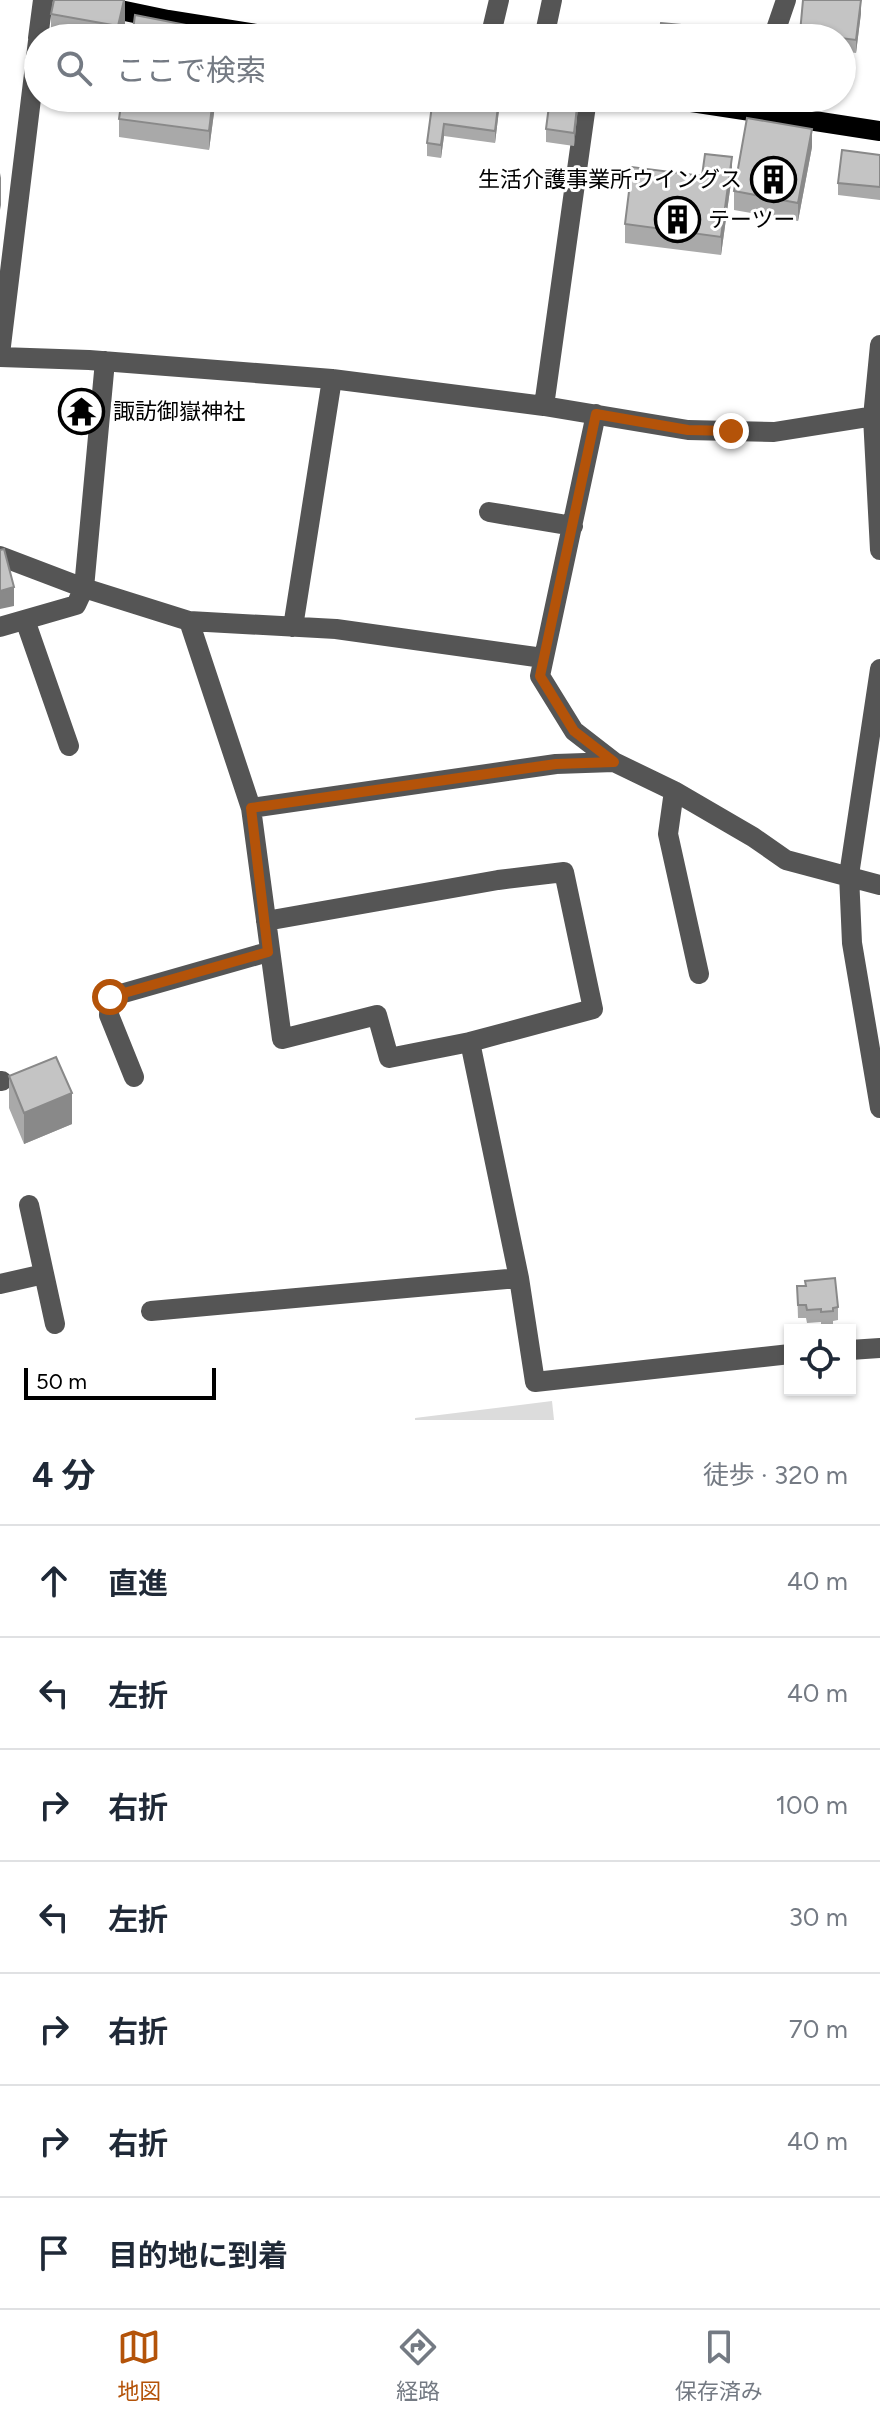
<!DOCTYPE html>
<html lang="ja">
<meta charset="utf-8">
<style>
:root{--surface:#fff;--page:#f6f6f7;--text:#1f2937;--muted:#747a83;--line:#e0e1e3;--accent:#b45309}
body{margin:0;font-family:Figtree,"Noto Sans JP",sans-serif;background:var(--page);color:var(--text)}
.controls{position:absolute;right:24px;bottom:24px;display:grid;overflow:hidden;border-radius:0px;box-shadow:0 2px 6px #0004}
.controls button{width:72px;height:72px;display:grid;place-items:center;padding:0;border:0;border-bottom:2px solid var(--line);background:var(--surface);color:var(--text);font:40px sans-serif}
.scale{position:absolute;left:24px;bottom:20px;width:192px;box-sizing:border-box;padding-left:8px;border:4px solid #000;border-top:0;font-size:22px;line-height:28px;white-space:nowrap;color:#000;-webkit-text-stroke:6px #fff;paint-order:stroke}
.stop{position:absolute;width:24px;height:24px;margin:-18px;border:6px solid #b45309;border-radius:50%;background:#fff}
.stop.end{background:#b45309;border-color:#fff;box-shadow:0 2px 8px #0008}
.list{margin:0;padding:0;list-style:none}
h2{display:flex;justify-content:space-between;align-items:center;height:104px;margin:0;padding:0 32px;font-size:34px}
h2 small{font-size:26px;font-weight:400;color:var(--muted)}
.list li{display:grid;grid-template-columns:52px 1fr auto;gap:24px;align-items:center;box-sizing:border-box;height:112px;padding:0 32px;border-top:2px solid var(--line)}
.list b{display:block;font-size:30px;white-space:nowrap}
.list em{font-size:26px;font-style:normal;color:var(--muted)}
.icon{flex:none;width:44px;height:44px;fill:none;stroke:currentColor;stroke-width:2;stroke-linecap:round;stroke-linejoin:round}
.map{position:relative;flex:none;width:880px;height:1420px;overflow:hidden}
.search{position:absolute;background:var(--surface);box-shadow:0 2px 6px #0004;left:24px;right:24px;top:24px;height:88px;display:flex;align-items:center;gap:20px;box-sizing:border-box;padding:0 28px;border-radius:44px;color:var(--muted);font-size:30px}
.sheet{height:888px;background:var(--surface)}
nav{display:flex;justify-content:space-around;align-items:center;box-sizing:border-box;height:112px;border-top:2px solid var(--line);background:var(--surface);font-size:22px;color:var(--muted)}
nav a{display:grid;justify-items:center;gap:4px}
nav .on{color:var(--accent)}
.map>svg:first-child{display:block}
.green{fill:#dcdcdc}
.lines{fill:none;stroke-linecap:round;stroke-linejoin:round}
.minor{stroke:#555;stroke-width:20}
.major{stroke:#000;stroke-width:20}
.wall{fill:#a9a9a9}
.shaded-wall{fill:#898989}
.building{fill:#c4c4c4;stroke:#898989;stroke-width:2}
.route{stroke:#b45309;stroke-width:10}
.labels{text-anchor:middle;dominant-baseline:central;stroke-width:6;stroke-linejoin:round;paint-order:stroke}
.poi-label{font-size:22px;fill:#000;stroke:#fff;text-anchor:start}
</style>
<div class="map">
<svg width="880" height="1420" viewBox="0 0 880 1420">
<rect width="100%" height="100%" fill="#fff"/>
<path class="green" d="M552 1401 554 1420H415V1418Z"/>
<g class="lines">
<path class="minor" d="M38 38 43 0
M490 38 499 0
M544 38 552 0
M773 38 786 0
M880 345 873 417 880 550
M0 354 38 41
M0 357 89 360 332 379 544 406 688 430 774 432 880 415
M544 406 587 98
M596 414 540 676 574 731 614 762
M489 512 573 526
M0 556 84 588 105 361
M25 620 69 746
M189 621 336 629 543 658
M0 627 76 605 84 588 189 621 251 808 282 1039 377 1015 389 1058 470 1042 519 1278 535 1382 790 1354
M293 627 332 379
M880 669 849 875 852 943 880 1108
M674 791 668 834 699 974
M251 808 556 764 614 762 674 791 753 837 786 860 880 885
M266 921 498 880 564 872 593 1009 470 1042
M134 1077 109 1015 110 997 268 952
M0 1081H2
M29 1205 55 1324
M0 1284 44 1274
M151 1311 519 1278
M850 1350 880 1348"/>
<path class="major" d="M72 0 168 20 282 38
M665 98 880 131"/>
</g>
<path class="wall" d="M125 0V25L122 38H51V14Z
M861 13 856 53 842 51V38H800V33Z
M122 98H216L209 150 119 137V119Z
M433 98 499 110 495 143 444 136 441 158 427 156V143Z
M579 98 574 146 546 142V129Z
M812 147 798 221 734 210V191Z
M880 155V200L838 195V183Z
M732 175 721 255 625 243V224L702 176Z
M9 1076 72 1124 24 1144 9 1108Z
M805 1281 838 1307V1320L833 1321V1324L821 1325V1322L807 1323 806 1318H798L797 1286H805Z"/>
<path class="shaded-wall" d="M124 0H125V25L122 38H118V26Z
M861 0V13L856 53V40Z
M213 98H216L209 150V131Z
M499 98V110L495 143V131Z
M578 98H579L574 146V133Z
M444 124V136L441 158V145Z
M812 129V147L798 221V203Z
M732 157V175L721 255V237Z
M1 173V205L0 210V178Z
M14 587V606L0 609V591Z
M72 1093V1124L24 1144V1113Z"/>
<path class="building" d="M54 0H124L118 26 51 14Z
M803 0H861L856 40 800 33Z
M135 15 222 32 221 38H132Z
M661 23 691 26 690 38H659Z
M695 31 740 38H694Z
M122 98H213L209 131 119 119Z
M433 98H499L495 131 444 124 441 145 427 143Z
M550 98H578L574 133 546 129Z
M747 118 812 129 798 203 734 191Z
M842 150 880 155V187L838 183Z
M705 154 732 157 721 237 625 224 632 167 702 176Z
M4 549 14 587 0 591V550Z
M56 1057 72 1093 24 1113 9 1076Z
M835 1278 838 1307 833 1308V1311L821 1312V1309L807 1310 806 1305H798L797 1286H806L805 1281Z"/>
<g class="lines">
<path class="route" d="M110 997 268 952 251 808 556 764 614 762 574 731 540 676 596 414 688 430 731 431"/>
</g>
<defs>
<symbol id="building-ring" viewBox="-11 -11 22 22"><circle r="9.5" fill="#fff" stroke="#000" stroke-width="1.5"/><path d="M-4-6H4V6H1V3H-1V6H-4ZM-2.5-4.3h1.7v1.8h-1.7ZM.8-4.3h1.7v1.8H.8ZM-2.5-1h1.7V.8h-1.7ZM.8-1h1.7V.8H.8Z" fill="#000"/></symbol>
<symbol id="temple-ring" viewBox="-11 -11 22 22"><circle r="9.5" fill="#fff" stroke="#000" stroke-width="1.5"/><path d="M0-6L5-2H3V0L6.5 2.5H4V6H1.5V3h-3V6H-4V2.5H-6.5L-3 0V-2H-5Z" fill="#000"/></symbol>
</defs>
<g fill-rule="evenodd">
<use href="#building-ring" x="748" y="154" width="51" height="51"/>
<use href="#building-ring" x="652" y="194" width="51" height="51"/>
<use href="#temple-ring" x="56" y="386" width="51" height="51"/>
</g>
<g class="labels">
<g class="poi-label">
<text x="742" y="179" text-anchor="end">生活介護事業所ウイングス</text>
<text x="708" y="219">テーツー</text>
<text x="113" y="411">諏訪御嶽神社</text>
</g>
</g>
</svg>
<div class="controls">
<button><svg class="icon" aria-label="locate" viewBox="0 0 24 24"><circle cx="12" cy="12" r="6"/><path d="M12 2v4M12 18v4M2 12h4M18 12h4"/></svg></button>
</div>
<div class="scale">50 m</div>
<div class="stop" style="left:110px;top:997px"></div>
<div class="stop end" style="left:731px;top:431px"></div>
<div class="search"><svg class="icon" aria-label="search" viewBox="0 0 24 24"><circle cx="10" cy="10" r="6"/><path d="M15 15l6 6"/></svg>ここで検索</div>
</div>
<section class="sheet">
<h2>4 分<small>徒歩 · 320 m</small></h2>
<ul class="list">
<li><svg class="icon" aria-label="ahead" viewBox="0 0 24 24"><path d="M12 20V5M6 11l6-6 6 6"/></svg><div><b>直進</b></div><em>40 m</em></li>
<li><svg class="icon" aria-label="left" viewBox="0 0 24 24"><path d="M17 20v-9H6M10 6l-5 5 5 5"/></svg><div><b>左折</b></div><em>40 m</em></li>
<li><svg class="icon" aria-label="right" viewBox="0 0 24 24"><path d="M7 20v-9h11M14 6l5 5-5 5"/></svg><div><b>右折</b></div><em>100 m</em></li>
<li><svg class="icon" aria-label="left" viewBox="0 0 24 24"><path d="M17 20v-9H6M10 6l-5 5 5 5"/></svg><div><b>左折</b></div><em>30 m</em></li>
<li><svg class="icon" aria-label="right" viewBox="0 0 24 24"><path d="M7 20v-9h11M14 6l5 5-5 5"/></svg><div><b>右折</b></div><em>70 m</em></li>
<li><svg class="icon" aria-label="right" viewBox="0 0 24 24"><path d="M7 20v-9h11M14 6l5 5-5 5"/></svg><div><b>右折</b></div><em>40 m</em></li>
<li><svg class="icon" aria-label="arrive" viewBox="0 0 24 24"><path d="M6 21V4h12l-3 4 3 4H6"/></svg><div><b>目的地に到着</b></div></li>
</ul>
</section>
<nav>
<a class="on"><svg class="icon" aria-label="map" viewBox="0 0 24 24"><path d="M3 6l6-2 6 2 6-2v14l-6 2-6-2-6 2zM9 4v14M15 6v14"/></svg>地図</a>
<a><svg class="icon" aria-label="directions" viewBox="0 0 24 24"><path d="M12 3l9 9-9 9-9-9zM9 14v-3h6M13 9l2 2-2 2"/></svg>経路</a>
<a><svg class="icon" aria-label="saved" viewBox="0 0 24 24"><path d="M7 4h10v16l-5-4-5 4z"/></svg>保存済み</a>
</nav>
